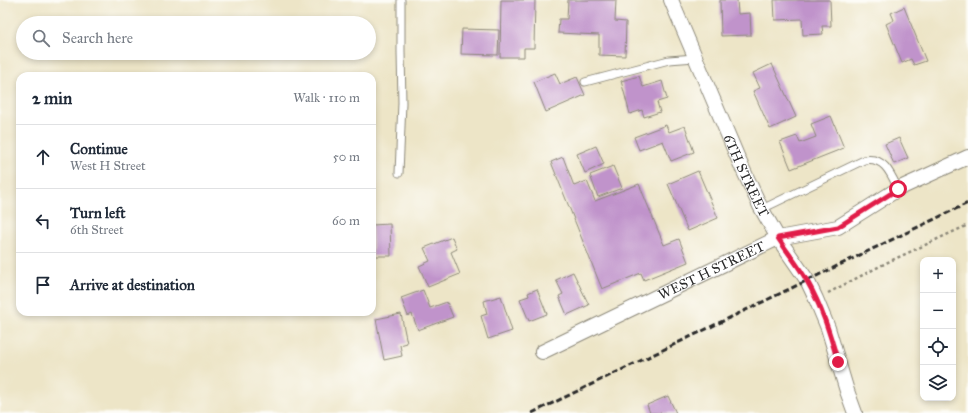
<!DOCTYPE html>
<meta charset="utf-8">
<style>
:root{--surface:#fff;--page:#f2f2f3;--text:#1f2937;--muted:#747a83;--line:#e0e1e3}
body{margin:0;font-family:"IM FELL Great Primer",serif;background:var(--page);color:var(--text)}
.controls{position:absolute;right:12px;bottom:12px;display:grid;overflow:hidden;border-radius:8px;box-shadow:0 2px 6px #0003}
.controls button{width:36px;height:36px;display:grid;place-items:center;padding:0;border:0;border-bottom:1px solid var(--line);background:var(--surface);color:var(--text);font:20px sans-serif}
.stop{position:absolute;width:12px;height:12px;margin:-9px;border:3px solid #e11d48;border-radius:50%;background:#fff}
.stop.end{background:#e11d48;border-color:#fff;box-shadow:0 1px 4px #0008}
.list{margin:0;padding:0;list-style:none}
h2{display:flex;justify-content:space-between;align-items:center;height:52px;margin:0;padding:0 16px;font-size:17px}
h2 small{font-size:13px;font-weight:400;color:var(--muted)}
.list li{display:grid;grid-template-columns:26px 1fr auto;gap:12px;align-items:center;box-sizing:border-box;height:64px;padding:0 16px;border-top:1px solid var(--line)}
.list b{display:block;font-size:15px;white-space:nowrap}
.list p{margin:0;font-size:13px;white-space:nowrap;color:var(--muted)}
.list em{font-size:13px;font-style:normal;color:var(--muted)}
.icon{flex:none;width:22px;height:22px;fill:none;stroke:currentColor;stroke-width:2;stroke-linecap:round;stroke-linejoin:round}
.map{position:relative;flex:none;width:968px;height:413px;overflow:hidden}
.search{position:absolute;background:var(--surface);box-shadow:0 2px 6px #0003;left:16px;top:16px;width:360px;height:44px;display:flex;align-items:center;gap:10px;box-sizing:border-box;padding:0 14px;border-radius:22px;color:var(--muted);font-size:15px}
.panel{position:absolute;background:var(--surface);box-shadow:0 2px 6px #0003;left:16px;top:72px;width:360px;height:244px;border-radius:12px}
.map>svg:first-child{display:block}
.building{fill:#c093cb}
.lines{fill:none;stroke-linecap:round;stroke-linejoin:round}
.lane-casing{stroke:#8c8879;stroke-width:9}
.street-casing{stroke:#8c8879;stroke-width:16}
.path{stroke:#8c8879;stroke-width:2.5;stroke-dasharray:3 3;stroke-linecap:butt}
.lane{stroke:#fff;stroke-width:7}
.street{stroke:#fff;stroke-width:14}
.rail{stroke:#2b2b2b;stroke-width:3;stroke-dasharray:6 3;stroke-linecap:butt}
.route{stroke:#e11d48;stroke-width:5}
.labels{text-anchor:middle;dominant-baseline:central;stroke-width:3;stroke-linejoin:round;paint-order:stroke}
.street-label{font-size:14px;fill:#2b2b2b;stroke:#fdfcf7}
</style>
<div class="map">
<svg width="968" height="413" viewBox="0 0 968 413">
<rect width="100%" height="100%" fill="#fdfcf7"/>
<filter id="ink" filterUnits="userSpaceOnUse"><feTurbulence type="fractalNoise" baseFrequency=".025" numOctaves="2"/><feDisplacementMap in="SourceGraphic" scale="8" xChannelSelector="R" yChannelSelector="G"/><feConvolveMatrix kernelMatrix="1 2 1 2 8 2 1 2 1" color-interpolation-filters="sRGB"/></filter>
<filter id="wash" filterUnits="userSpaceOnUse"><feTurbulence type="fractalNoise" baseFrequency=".012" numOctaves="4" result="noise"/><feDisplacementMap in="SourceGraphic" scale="16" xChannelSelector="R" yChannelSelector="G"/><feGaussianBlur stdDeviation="0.9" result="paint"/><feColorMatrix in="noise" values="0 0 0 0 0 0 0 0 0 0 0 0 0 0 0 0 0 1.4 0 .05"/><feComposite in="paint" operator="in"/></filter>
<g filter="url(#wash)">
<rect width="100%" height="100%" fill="#ede5c7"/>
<g id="blocks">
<path class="building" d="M501 0H535L534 48H524V57H500Z
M568 0H616L615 21 626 22 625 56 599 55V35L558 33 559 19H567Z
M720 0H737L738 14 750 13 751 35 721 36Z
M774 0H830L831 26H822L823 34 803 35 802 19 775 20Z
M904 7 926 61 914 65 911 59 902 63 886 24 894 20 891 13Z
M462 29 499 30 498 55 461 54Z
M772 64 796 117 770 129 753 91 760 88 753 73Z
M555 73 560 84 577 77 585 95 546 112 534 82Z
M639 76 643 87 662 81 667 99 657 102 660 112 644 117 642 110 630 114 621 81Z
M831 116 844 148 791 169 780 142 797 136 800 143 816 137 811 124Z
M666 125 669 132 685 126 694 152 671 161 663 141 639 150 634 137Z
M899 138 908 158 894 164 885 144Z
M596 146 604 164 585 173 577 154Z
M563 157 574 186 587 181 595 201 639 184 664 245 679 239 688 262 644 280 641 273 602 289 551 162Z
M613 166 622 188 598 197 590 175Z
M698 171 718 218 688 231 668 184Z
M390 224 391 256H373L372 225Z
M452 237 457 249 451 252 460 274 428 287 419 266 430 261 424 248Z
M573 272 589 305 567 315 559 296 563 294 556 280Z
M537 289 547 314 529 321 520 299 529 296 528 293Z
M423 290 430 308 447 302 453 317 418 330 412 314 408 316 401 298Z
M501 296 512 331 488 339 481 316 487 314 484 301Z
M401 314 407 343 400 345 402 356 384 360 376 319Z
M668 396 676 413H650L647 405Z"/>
</g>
</g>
<g filter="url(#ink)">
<use href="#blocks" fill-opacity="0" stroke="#8c8879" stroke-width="1"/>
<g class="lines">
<defs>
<path id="lane" d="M585 82 669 60 695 58
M399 173 402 103 401 52V0
M762 209 864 160C884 156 891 174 898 189"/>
<g id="street">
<path id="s1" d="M671 0 740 163 760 206 778 238 807 280 816 299 828 328 847 391 855 413"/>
<path id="s2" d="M542 352 778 238 838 227 898 189 968 157"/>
</g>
</defs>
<use href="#lane" class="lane-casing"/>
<use href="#street" class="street-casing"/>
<path class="path" d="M828 293 886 263 968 225"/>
<use href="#lane" class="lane"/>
<use href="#street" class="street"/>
<path class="rail" d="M532 413 968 203"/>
</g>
</g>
<g class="lines" filter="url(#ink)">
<path class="route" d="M838 362C830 334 822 307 807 281 799 266 787 252 778 238L838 227 898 189"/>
</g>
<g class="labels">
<g class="street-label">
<text stroke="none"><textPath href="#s1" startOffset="191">6TH STREET</textPath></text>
<text stroke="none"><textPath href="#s2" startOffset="188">WEST H STREET</textPath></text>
</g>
</g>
</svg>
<div class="controls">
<button>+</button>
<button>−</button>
<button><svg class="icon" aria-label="locate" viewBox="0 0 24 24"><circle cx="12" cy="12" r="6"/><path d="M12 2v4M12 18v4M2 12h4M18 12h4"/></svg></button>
<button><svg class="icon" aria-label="layers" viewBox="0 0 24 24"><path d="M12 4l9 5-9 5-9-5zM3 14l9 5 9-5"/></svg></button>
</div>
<div class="stop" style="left:898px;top:189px"></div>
<div class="stop end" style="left:838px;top:362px"></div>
<div class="search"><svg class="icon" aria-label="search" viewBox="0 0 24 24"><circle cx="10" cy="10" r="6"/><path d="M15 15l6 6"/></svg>Search here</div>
<section class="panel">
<h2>2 min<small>Walk · 110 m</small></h2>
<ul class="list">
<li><svg class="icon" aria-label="ahead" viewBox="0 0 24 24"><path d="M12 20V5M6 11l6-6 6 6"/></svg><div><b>Continue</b><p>West H Street</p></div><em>50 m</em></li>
<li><svg class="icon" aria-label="left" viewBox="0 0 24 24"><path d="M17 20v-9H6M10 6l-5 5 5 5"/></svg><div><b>Turn left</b><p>6th Street</p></div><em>60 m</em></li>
<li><svg class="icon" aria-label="arrive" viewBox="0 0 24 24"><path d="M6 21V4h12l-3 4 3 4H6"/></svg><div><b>Arrive at destination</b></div></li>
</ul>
</section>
</div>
